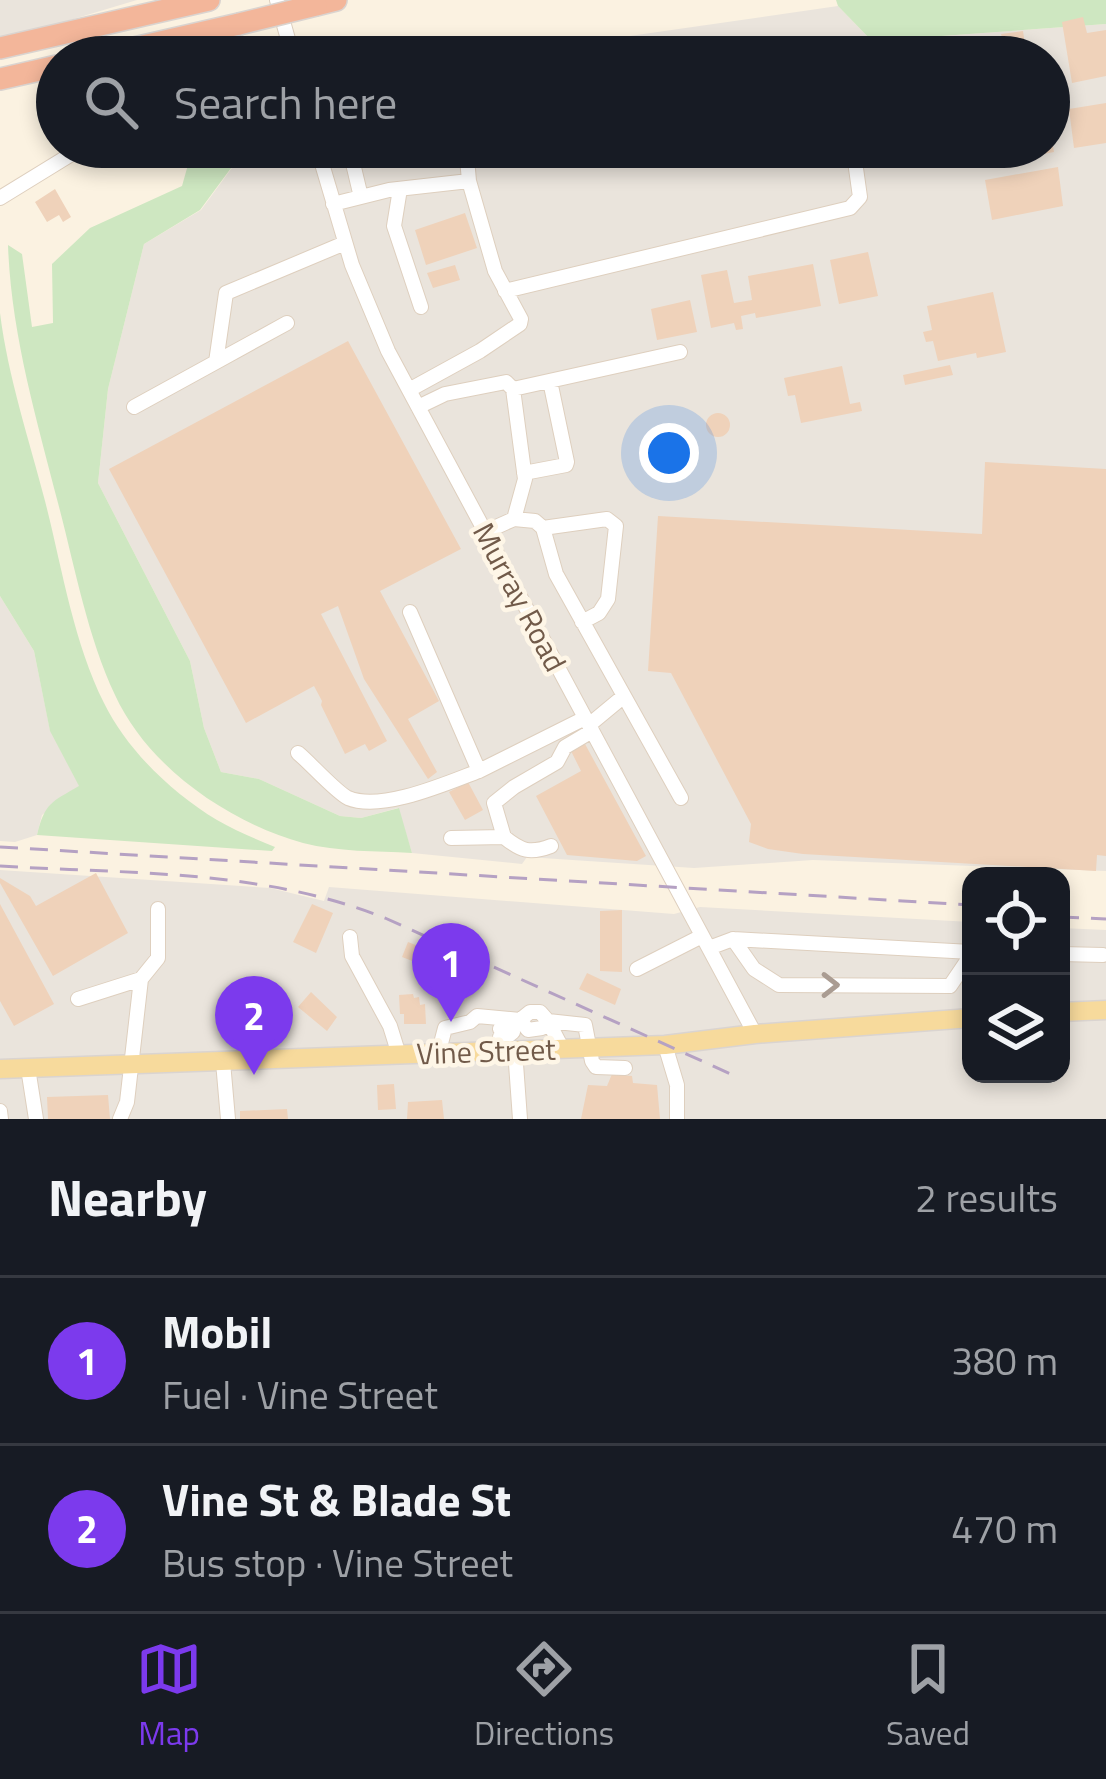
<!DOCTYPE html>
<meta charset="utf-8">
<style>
:root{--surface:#171b24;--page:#242831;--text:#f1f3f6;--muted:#9ea1a6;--line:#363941;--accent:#7c3aed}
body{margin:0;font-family:"Titillium Web",sans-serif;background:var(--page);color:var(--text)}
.controls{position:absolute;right:36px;bottom:36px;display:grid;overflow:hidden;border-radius:24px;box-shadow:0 6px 18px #0003}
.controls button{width:108px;height:108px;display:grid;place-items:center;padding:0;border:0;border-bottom:3px solid var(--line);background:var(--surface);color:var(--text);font:60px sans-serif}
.you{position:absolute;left:669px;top:453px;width:42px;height:42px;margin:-30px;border:9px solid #fff;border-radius:50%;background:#1a73e8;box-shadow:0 0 0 18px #1a73e833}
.badge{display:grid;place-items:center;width:78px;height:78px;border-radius:50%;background:var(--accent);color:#fff;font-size:39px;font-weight:700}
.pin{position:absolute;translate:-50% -99px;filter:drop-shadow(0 3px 6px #0008)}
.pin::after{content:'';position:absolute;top:63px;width:42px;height:36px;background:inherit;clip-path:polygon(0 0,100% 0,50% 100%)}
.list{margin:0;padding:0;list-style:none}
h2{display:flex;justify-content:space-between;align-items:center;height:156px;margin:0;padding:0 48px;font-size:51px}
h2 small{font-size:39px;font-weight:400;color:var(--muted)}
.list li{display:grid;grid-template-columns:78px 1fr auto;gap:36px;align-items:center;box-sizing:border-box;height:168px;padding:0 48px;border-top:3px solid var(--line)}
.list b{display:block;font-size:45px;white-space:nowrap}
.list p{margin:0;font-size:39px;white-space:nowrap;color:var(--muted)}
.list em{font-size:39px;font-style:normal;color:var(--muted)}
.icon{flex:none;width:66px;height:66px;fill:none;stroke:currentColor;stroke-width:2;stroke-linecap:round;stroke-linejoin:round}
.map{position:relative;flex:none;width:1106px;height:1119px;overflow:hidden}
.search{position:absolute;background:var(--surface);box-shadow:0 6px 18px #0003;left:36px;right:36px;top:36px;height:132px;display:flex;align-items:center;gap:30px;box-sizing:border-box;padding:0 42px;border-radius:66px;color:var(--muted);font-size:45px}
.sheet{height:492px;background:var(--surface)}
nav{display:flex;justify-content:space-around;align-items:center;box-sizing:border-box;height:168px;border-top:3px solid var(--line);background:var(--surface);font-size:33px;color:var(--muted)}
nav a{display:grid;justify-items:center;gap:6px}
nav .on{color:var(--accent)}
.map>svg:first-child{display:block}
.industrial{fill:#eae4dc}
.green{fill:#cee7c1}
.building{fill:#efd2ba}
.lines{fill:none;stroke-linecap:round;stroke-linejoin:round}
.minor-casing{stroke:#decfbe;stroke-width:16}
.major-casing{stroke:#dad4d0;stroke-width:21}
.highway-casing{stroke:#dad4d0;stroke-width:24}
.minor{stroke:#fff;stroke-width:14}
.major{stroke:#f7da9c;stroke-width:18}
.highway{stroke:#f3b69a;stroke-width:21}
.rail{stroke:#b5a1c3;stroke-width:3;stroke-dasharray:18 12;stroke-linecap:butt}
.highway-bridge-casing{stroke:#dad4d0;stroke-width:24;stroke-linecap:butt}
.highway-bridge{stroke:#f3b69a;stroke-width:21}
.oneway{stroke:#aa9c92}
.labels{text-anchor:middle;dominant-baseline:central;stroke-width:9;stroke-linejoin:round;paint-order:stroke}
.street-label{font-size:30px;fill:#715a49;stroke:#fef6e7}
</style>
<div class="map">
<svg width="1106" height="1119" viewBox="0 0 1106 1119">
<rect width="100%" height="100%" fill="#fbf2e1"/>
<path class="industrial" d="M0 0H137L0 41Z
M838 6 872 41 1106 24V871L813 860 694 868 527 857 522 864 412 853 398 808 361 818 340 816 259 779 221 772 204 728 190 661 98 483 108 389 144 244 201 210 234 165 230 147H1049V57H525L574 44Z
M0 596 34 651 50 730 80 787 42 815 37 835 15 842 0 841Z
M0 870 270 888 324 901 329 887 674 914 700 907 971 922V1074H1061V928L1106 930V1119H0Z"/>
<path class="green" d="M836 0H1106V24L872 41 838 6Z
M193 147H230L234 164 200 210 144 244 108 389 98 483 190 661 204 728 221 772 259 779 340 816 361 818 399 808 412 853C376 851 338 852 303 843 228 822 148 767 115 695 87 635 75 567 58 503 36 417 11 333 8 245L22 254 32 327 53 323 52 264 90 228 182 186Z
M0 313C8 377 29 439 45 501 62 567 73 641 104 703 127 750 172 793 217 820 236 831 256 839 275 847L272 851 37 835C45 802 52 802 79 786L50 731 34 651 0 596Z"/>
<path class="building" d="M1083 17 1087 33 1106 30V76L1072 83 1062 22Z
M1023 31 1027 57H988V55L1006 51 1001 34Z
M1106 103V143L1074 148 1069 109Z
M1049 135H1051L1054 152 981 166 977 147H1049Z
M1058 167 1063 206 992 220 985 180Z
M55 189 71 217 63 222 59 215 47 222 35 202Z
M465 213 477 248 426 265 415 230Z
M868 252 878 296 839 304 830 260Z
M813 264 821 306 756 318 755 313 741 316 743 329 736 330 734 323 711 328 701 275 727 270 734 303 752 300 748 276Z
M455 265 460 280 433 288 427 273Z
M993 292 1006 352 977 358 976 353 938 361 933 341 926 342 923 332 932 330 927 306Z
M690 300 697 332 657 340 651 309Z
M348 341 461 549 380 591 439 701 408 719 437 772 428 779 364 679 338 606 321 614 387 741 369 751 365 744 345 754 321 705 322 701 314 686 246 723 109 469Z
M950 365 953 375 905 385 903 375Z
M842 366 850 404 860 402 862 411 801 423 795 395 788 396 784 378Z
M706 425a12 12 0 1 1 24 0a12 12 0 1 1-24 0Z
M985 462 1106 469V856L1097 855 1096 871 803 854 768 849 749 842 751 824 671 673 648 671 658 516 982 534Z
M585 744 646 856 637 861 567 855 536 796 581 771 571 751Z
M468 782 483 810 465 820 449 792Z
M96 873 128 933 53 976 0 883V878L30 896 36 906Z
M0 904 54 1004 14 1026 0 1001Z
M312 904 333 913 316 953 293 942Z
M622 910V972L600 971V911Z
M408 942 436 953 430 968 402 957Z
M447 951 465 959 462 981 454 996H446Z
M587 973 621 989 615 1005 579 989Z
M311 992 337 1017 327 1031 298 1007Z
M413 994 414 998 419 997 420 1005 425 1004 426 1024H404V1014H400L399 995Z
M612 1074 632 1076 633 1083 657 1085 660 1119H581L588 1085 607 1086Z
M394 1084 396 1109 378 1110 377 1085Z
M108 1095 110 1119H48L47 1097Z
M442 1100 444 1119H407L408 1102Z
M287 1109 288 1119H240V1111Z"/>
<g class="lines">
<defs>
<path id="minor" d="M277 0 293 57
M756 57 820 44 838 49 839 57
M317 147 352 265 388 351 755 1034
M466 147 469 181
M350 151 361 197
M400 189 394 226 421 307
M0 198 83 147
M333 204 389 190 469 181 495 271 521 319 520 324 480 351 409 390
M505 291 850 208 860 197 853 147
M216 362 287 323
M134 407 216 362 226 293 345 243
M418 407 445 394 506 382 513 389 680 352
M524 473 566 465 567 462 550 381
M514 519 535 521 543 528 556 574 681 798
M543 528 607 519 616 526 608 599 599 613 582 622
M485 532 514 519 525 479 513 389
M410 612 479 771 585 718
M589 725 624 696
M298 753C309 762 337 793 348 798 382 812 447 783 479 771
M504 837C521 851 530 854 551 846
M451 838 504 837 494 803 514 787 557 762 565 747 592 731
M350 937 352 956 390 1026 399 1055
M733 939 754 969 779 985 950 986 971 955
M709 948 733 939 971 952
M1061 954 1103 955
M637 969 702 936
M78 999 141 979
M520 1020 528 1030 542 1028 548 1021 562 1048
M500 1037 508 1036 513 1032 508 1028 500 1029
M665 1045 677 1085V1119
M515 1050 520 1119
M439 1051 445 1028 470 1022 477 1016 520 1020 530 1012H540L548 1021 585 1025 592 1061 596 1067 625 1068
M223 1062 228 1119
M28 1068 36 1119
M0 1111 1 1119
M120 1119 127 1102 141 979 158 958V909"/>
<path id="major" d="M1061 1012 1106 1010
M0 1069 665 1045 755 1034 971 1018"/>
<path id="highway" d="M316 5 336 0
M0 48 209 0
M95 57 239 24
M0 79 57 66"/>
</defs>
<use href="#minor" class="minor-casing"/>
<use href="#major" class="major-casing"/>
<use href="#highway" class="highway-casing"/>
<use href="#minor" class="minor"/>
<use href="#major" class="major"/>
<use href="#highway" class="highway"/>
<path class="rail" d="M0 847 971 905
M0 866C130 874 262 869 385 918L733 1075
M1061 917 1106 919"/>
<defs>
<path id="highway-bridge" d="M239 24 316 5"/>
</defs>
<use href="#highway-bridge" class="highway-bridge-casing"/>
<use href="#highway-bridge" class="highway-bridge"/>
</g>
<defs><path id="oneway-chevron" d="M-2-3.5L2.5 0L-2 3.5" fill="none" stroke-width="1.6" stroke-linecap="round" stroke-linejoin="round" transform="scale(3)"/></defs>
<use class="oneway" href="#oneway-chevron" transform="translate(830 985)"/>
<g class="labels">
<g class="street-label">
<text transform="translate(520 597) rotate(62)">Murray Road</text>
<text transform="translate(486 1051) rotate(-2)">Vine Street</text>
</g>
</g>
</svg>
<div class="controls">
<button><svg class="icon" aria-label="locate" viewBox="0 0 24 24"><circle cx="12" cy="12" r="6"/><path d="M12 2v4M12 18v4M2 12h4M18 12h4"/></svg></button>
<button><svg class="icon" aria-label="layers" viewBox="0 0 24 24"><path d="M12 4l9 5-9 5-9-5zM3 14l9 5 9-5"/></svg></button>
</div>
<div class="you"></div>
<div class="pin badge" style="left:451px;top:1022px">1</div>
<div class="pin badge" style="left:254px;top:1075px">2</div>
<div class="search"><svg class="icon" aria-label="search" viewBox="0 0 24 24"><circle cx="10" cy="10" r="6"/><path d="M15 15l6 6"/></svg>Search here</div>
</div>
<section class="sheet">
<h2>Nearby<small>2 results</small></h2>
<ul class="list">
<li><span class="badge">1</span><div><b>Mobil</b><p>Fuel · Vine Street</p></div><em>380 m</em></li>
<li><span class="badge">2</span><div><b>Vine St &amp; Blade St</b><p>Bus stop · Vine Street</p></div><em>470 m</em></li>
</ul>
</section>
<nav>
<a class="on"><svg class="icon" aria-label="map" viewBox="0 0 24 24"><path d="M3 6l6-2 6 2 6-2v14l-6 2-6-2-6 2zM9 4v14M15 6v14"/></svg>Map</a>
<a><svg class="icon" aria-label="directions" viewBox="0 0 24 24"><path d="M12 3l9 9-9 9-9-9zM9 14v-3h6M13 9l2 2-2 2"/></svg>Directions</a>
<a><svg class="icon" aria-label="saved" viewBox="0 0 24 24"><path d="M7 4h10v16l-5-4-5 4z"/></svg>Saved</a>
</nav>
